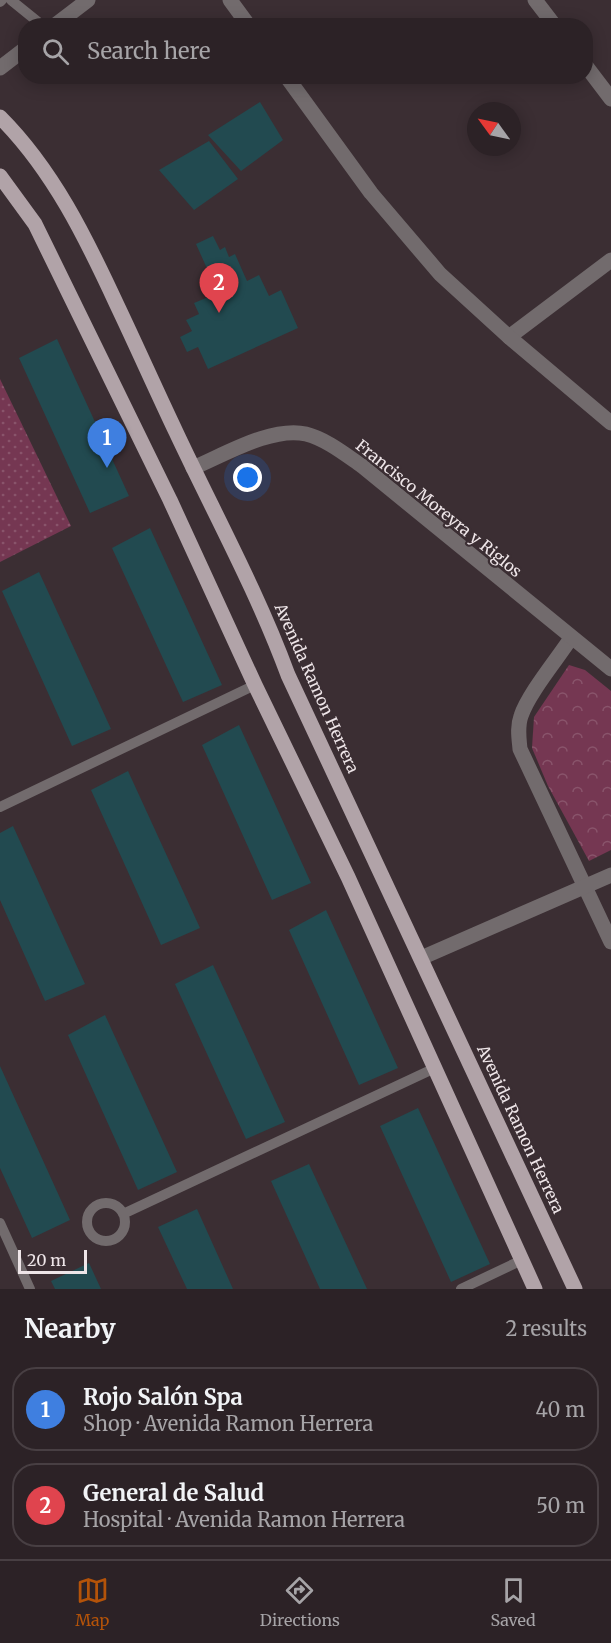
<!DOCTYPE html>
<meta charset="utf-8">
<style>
:root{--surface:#2c2226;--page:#342a2e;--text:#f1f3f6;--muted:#a6a4a7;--line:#483f43;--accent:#b45309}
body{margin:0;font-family:Merriweather,serif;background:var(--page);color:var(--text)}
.compass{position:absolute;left:467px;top:102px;width:54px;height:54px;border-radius:50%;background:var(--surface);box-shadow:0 3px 15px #0003;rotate:303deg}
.scale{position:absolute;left:18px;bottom:15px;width:69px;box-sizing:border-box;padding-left:6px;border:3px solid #eee5e8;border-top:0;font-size:16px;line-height:21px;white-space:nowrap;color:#eee5e8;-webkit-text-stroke:4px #3b2e33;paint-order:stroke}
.you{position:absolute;left:248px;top:478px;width:21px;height:21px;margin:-15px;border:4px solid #fff;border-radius:50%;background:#1a73e8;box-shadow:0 0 0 9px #1a73e833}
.badge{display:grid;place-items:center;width:39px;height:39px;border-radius:50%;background:var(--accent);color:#fff;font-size:20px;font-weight:700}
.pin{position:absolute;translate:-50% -50px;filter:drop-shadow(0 2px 3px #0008)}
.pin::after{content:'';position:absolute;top:32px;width:21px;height:18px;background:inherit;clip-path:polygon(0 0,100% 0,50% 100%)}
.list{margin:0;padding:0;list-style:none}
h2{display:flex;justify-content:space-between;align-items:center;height:78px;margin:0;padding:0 24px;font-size:26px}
h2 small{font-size:20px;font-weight:400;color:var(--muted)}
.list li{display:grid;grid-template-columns:39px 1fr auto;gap:18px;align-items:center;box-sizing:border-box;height:84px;margin:0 12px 12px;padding:0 12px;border:2px solid var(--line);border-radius:24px}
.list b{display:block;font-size:22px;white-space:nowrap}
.list p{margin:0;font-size:20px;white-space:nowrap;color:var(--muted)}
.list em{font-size:20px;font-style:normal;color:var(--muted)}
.icon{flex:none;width:33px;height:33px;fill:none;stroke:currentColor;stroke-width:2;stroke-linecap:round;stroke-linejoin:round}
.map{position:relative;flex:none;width:611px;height:1289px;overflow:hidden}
.search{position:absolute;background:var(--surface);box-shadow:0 3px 15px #0003;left:18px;right:18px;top:18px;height:66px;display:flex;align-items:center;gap:15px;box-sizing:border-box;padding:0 21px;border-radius:24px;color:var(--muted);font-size:22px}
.sheet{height:270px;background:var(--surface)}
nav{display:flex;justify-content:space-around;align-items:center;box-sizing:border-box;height:84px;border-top:2px solid var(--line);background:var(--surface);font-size:16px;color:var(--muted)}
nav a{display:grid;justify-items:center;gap:3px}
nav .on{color:var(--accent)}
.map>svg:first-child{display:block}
.grass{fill:url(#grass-dots)}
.park{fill:url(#park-crowns)}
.building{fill:#224a50}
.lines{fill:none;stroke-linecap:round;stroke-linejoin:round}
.service{stroke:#726b6d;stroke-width:10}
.pedestrian{stroke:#726b6d;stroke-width:15}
.minor{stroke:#726b6d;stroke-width:15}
.tertiary{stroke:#726b6d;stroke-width:15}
.primary{stroke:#b1a3a8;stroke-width:15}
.labels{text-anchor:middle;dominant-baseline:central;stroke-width:4.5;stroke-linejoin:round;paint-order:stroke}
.street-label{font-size:16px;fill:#eee5e8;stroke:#3b2e33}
</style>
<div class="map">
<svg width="611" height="1289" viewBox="0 0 611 1289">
<defs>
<pattern id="grass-dots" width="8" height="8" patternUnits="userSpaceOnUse" patternTransform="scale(1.5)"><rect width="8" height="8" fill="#753752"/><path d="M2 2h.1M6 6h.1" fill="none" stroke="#89546b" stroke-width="1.8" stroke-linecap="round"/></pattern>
<pattern id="park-crowns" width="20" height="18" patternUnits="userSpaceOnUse" patternTransform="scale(1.5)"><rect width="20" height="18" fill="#753752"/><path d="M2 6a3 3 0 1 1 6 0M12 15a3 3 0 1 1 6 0" fill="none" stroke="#89546b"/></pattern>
</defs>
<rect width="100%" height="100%" fill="#3b2e33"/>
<path class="grass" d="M0 379 71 526 0 562Z"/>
<path class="park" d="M569 665 585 670 611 691V850L589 861 548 786 532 748 534 717Z"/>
<path class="building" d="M260 102 283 140 241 171 208 135Z
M209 141 238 179 194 210 159 170Z
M213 236 220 250 225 247 229 257 235 254 247 281 259 275 269 296 281 290 298 328 208 369 198 347 187 352 180 337 192 331 186 320 199 314 194 303 218 293 196 244Z
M57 339 129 496 90 513 19 358Z
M150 528 222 685 183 702 112 548Z
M39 572 111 729 72 746 2 591Z
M239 725 311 883 272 900 202 745Z
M128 771 200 928 161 945 91 790Z
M13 826 85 984 45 1001 0 900V833Z
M326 910 398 1068 359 1085 289 930Z
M213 965 285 1122 246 1139 175 984Z
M105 1015 177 1172 138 1190 68 1035Z
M0 1066 70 1220 32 1238 0 1168Z
M418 1108 490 1264 451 1282 380 1126Z
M309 1164 367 1289H320L271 1181Z
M197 1209 233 1289H187L158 1227Z
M89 1263 101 1289H55L51 1281Z"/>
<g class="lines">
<path class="service" d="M11 0 43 26
M0 2 2 0
M0 807 255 685
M87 1222a19 19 0 1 1 38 0a19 19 0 1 1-38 0Z
M123 1214 435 1068
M0 1223 30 1289
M461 1289 522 1260"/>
<path class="pedestrian" d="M509 337 611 260"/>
<path class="minor" d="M230 0 249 26
M54 26 88 0
M0 68 26 48
M286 76 371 193 440 274 509 337 611 423
M571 638C558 658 528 694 521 716 517 727 519 738 520 749L611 942"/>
<path class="tertiary" d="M535 0 555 26
M586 66 611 99
M193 468C224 455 272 426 306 434 326 439 346 455 362 466L611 669
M421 958 611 875"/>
<path class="primary" d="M0 117C53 170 86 238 117 305 137 347 156 390 176 432 214 513 257 591 288 675L575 1289
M0 176 35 224 170 500 255 685 348 877 535 1289"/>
</g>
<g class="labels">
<g class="street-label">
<text transform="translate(439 508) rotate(39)">Francisco Moreyra y Riglos</text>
<text transform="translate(317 688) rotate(66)">Avenida Ramon Herrera</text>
<text transform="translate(521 1129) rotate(65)">Avenida Ramon Herrera</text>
</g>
</g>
</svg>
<svg class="compass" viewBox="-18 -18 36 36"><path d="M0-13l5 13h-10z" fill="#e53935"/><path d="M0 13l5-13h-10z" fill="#a6a4a7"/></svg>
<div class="scale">20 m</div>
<div class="you"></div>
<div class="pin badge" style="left:107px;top:468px;background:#3f7fe0">1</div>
<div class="pin badge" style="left:219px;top:313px;background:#e0444e">2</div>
<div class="search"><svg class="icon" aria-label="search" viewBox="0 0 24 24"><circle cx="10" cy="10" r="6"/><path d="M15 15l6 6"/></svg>Search here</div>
</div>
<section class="sheet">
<h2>Nearby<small>2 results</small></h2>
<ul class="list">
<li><span class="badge" style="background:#3f7fe0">1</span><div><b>Rojo Salón Spa</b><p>Shop · Avenida Ramon Herrera</p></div><em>40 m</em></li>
<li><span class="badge" style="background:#e0444e">2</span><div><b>General de Salud</b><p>Hospital · Avenida Ramon Herrera</p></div><em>50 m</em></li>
</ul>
</section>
<nav>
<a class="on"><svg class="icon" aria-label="map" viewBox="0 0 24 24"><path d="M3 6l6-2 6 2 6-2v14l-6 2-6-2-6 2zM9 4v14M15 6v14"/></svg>Map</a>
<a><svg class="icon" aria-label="directions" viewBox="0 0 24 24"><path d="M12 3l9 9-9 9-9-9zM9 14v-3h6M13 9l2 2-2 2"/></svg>Directions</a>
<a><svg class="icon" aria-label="saved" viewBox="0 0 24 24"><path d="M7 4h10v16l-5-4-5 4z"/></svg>Saved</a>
</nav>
